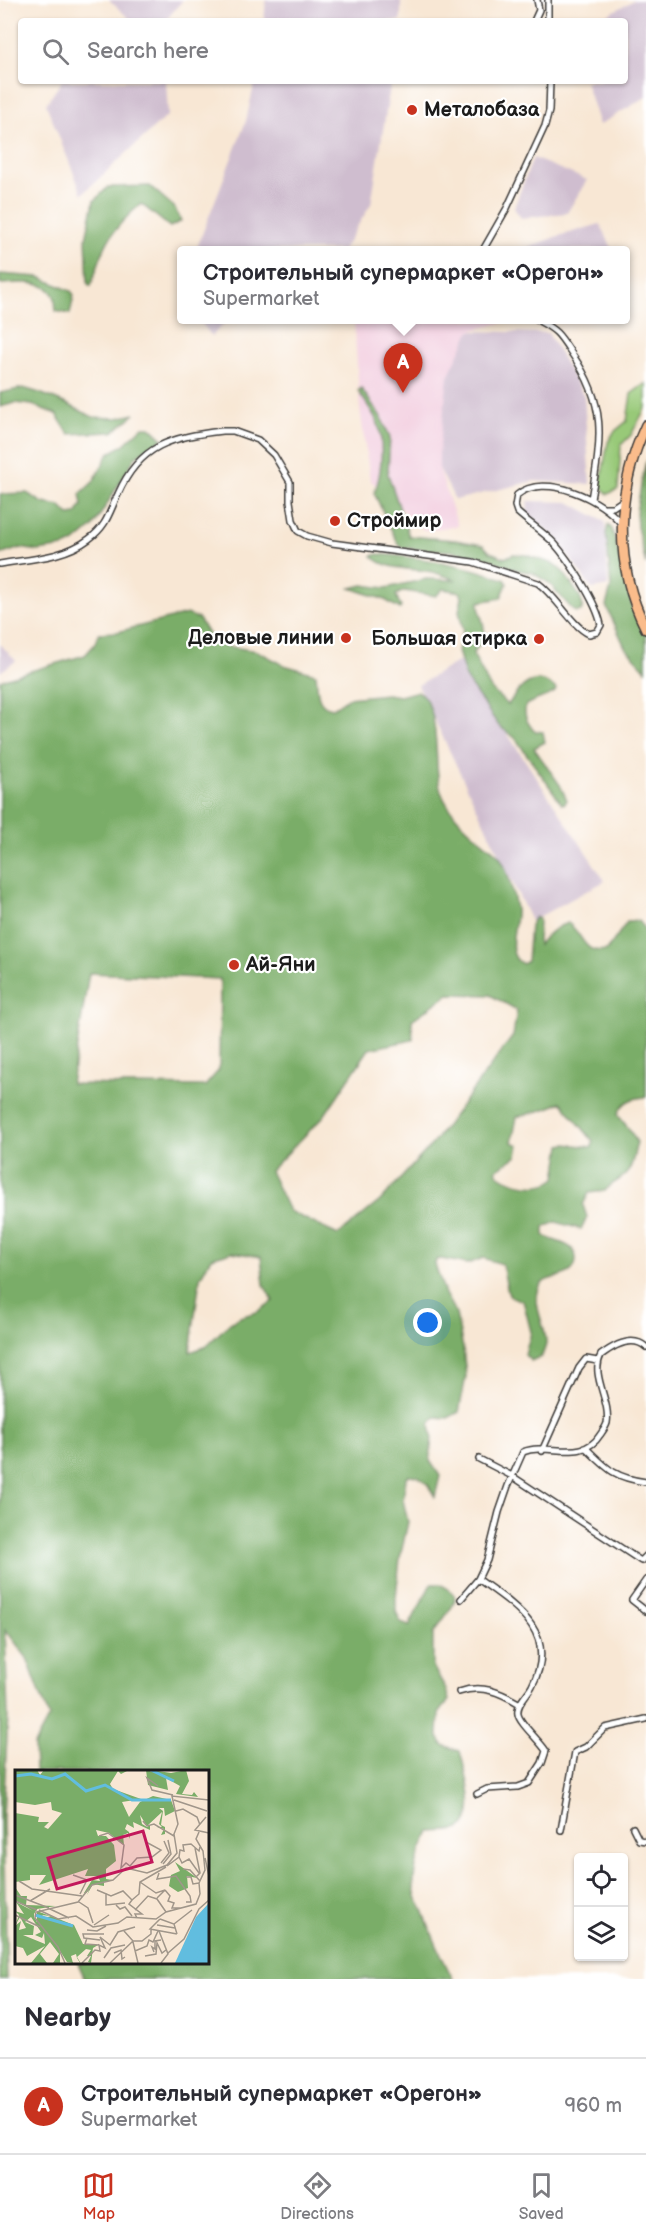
<!DOCTYPE html>
<meta charset="utf-8">
<style>
:root{--surface:#fff;--page:#f7f7f7;--text:#2b2b33;--muted:#7c7c81;--line:#e1e1e2;--accent:#c8321e}
body{margin:0;font-family:"Balsamiq Sans",sans-serif;background:var(--page);color:var(--text)}
.controls{position:absolute;right:18px;bottom:18px;display:grid;overflow:hidden;border-radius:6px;box-shadow:0 2px 4px #0004}
.controls button{width:54px;height:54px;display:grid;place-items:center;padding:0;border:0;border-bottom:2px solid var(--line);background:var(--surface);color:var(--text);font:30px sans-serif}
.you{position:absolute;left:428px;top:1323px;width:21px;height:21px;margin:-15px;border:4px solid #fff;border-radius:50%;background:#1a73e8;box-shadow:0 0 0 9px #1a73e833}
.badge{display:grid;place-items:center;width:39px;height:39px;border-radius:50%;background:var(--accent);color:#fff;font-size:20px;font-weight:700}
.pin{position:absolute;translate:-50% -50px;filter:drop-shadow(0 2px 3px #0008)}
.pin::after{content:'';position:absolute;top:32px;width:21px;height:18px;background:inherit;clip-path:polygon(0 0,100% 0,50% 100%)}
.popup{position:absolute;left:177px;top:246px;width:453px;height:78px;box-sizing:border-box;display:grid;place-content:center;border-radius:6px;background:var(--surface);filter:drop-shadow(0 2px 4px #0005);font-size:20px;white-space:nowrap;color:var(--muted)}
.popup b{font-size:22px;color:var(--text)}
.popup::after{content:'';position:absolute;left:50%;top:100%;margin-left:-12px;border:12px solid transparent;border-top-color:var(--surface)}
.list{margin:0;padding:0;list-style:none}
h2{display:flex;justify-content:space-between;align-items:center;height:78px;margin:0;padding:0 24px;font-size:26px}
h2 small{font-size:20px;font-weight:400;color:var(--muted)}
.list li{display:grid;grid-template-columns:39px 1fr auto;gap:18px;align-items:center;box-sizing:border-box;height:96px;padding:0 24px;border-top:2px solid var(--line)}
.list b{display:block;font-size:22px;white-space:nowrap}
.list p{margin:0;font-size:20px;white-space:nowrap;color:var(--muted)}
.list em{font-size:20px;font-style:normal;color:var(--muted)}
.icon{flex:none;width:33px;height:33px;fill:none;stroke:currentColor;stroke-width:2;stroke-linecap:round;stroke-linejoin:round}
.map{position:relative;flex:none;width:646px;height:1979px;overflow:hidden}
.search{position:absolute;background:var(--surface);box-shadow:0 2px 4px #0004;left:18px;right:18px;top:18px;height:66px;display:flex;align-items:center;gap:15px;box-sizing:border-box;padding:0 21px;border-radius:6px;color:var(--muted);font-size:22px}
.sheet{height:174px;background:var(--surface)}
nav{display:flex;justify-content:space-around;align-items:center;box-sizing:border-box;height:84px;border-top:2px solid var(--line);background:var(--surface);font-size:16px;color:var(--muted)}
nav a{display:grid;justify-items:center;gap:3px}
nav .on{color:var(--accent)}
.map>svg:first-child{display:block}
.built{fill:#f3cfe0}
.industrial{fill:#cfbdcf}
.green{fill:#98c978;stroke:#5a724a;stroke-width:1.5}
.forest{fill:#7aad68;stroke:#4b6442;stroke-width:1.5;fill-rule:evenodd}
.lines{fill:none;stroke-linecap:round;stroke-linejoin:round}
.street-casing{stroke:#3d3a38;stroke-width:8}
.highway-casing{stroke:#3d3a38;stroke-width:12}
.street{stroke:#fff;stroke-width:5}
.highway{stroke:#fabc8b;stroke-width:9}
.poi-dot{fill:#c8321e;stroke:#fff;stroke-width:2}
.labels{text-anchor:middle;dominant-baseline:central;stroke-width:4.5;stroke-linejoin:round;paint-order:stroke}
.poi-label{font-size:20px;font-weight:bold;fill:#1c1c1c;stroke:#fff;text-anchor:start}
.inset-river{fill:none;stroke:#61bddf;stroke-width:3}
.inset-road{fill:none;stroke:#a0968a;stroke-width:1.5}
.view{fill:#c2185b;fill-opacity:0.15;stroke:#c2185b;stroke-width:3}
.inset-edge{fill:none;stroke:#1c1c1c;stroke-width:3}
</style>
<div class="map">
<svg width="646" height="1979" viewBox="0 0 646 1979">
<rect width="100%" height="100%" fill="#fff"/>
<filter id="ink" filterUnits="userSpaceOnUse"><feTurbulence type="fractalNoise" baseFrequency=".0167" numOctaves="2"/><feDisplacementMap in="SourceGraphic" scale="12" xChannelSelector="R" yChannelSelector="G"/><feConvolveMatrix kernelMatrix="1 2 1 2 8 2 1 2 1" color-interpolation-filters="sRGB"/></filter>
<filter id="wash" filterUnits="userSpaceOnUse"><feTurbulence type="fractalNoise" baseFrequency=".008" numOctaves="4" result="noise"/><feDisplacementMap in="SourceGraphic" scale="24" xChannelSelector="R" yChannelSelector="G"/><feGaussianBlur stdDeviation="1.35" result="paint"/><feColorMatrix in="noise" values="0 0 0 0 0 0 0 0 0 0 0 0 0 0 0 0 0 1.4 0 .05"/><feComposite in="paint" operator="in"/></filter>
<g filter="url(#wash)">
<rect width="100%" height="100%" fill="#f8e7d4"/>
<path class="built" d="M354 320H511L470 331 439 468 458 526 424 530 370 480 360 409Z"/>
<path class="industrial" d="M109 0H183L165 21H132Z
M266 0H401V16L400 21H264Z
M634 0H646V97L599 125 585 81H625V21H596Z
M62 81H166L168 115 82 194 46 104Z
M255 81H391L371 204 343 250H196L246 121Z
M533 158 587 180 567 213 521 218 514 208Z
M600 224 613 250H524L555 237Z
M199 320H227L212 336Z
M470 331 548 333 584 396 590 484 534 481 455 500 439 468V453L448 376Z
M528 501 569 502 605 522 608 586 592 589 556 538 527 514Z
M0 644 16 661 0 672Z
M459 661 605 881 531 921 418 685Z"/>
<path class="green" d="M646 383V407L631 435 621 445 618 489 608 494 600 486 608 442 614 432 627 421 631 394Z"/>
<path class="forest" d="M150 186 174 207 181 221 170 227 141 204C108 232 104 246 91 286L88 284 86 238 94 201 108 187Z
M0 274 40 277 71 291 74 295 70 314 56 311C55 307 56 300 54 296 46 278 15 284 0 284Z
M23 388 40 393 69 405 93 417 117 418 135 414 113 432 69 434 56 414 32 405 15 403 0 407V393Z
M361 388 380 415 390 437 388 474 409 536 455 540 483 545 490 552 505 558 513 554 526 555 554 564 564 573 579 595 583 606 581 611 576 612 571 608 549 583 533 573 518 570 484 557 451 551 403 548 398 544 374 493C379 482 380 473 381 461 383 425 378 420 358 391Z
M143 427H150L163 439 136 456 93 527 75 542 64 547 38 551 20 548 0 555V494L27 493 43 503 60 506 69 515 76 514 82 505 80 494 93 482 109 453 122 446Z
M646 460V565L637 527 636 512Z
M608 525 612 529 634 612 646 629V670L625 647 606 606 611 587 606 533Z
M378 554C422 558 465 564 506 580L507 584 501 598 479 602C478 613 487 627 484 637 482 644 475 648 473 654L491 689 508 705C519 687 535 669 556 689L555 692C546 698 535 699 526 705 523 716 527 722 534 731L543 732 545 742 534 748 560 785 567 800 565 803 562 804 515 738 499 726 466 679 458 651 463 630 459 611 462 597 460 592 443 589 436 596 404 591 396 595 401 607 400 609 385 600 351 588 363 585 386 588 426 579 456 580C448 577 440 574 432 572 413 568 386 571 372 556Z
M187 614 199 619 214 644 257 651 284 665 316 674C318 689 315 706 333 708L348 698 387 694 400 696 418 691C441 707 434 758 439 783 442 806 464 826 482 841 487 846 495 850 499 856 507 867 514 895 516 909 518 925 503 955 523 964L527 961 530 925 535 917 539 919 538 945C546 935 556 926 568 923 585 935 581 954 607 950L627 922 638 921 644 928 646 939V1097C633 1098 622 1101 618 1115L629 1129 637 1142C634 1153 633 1168 625 1175 618 1182 611 1183 605 1191L589 1193 583 1205 587 1217 581 1229 556 1222 544 1227V1235C553 1243 575 1242 576 1258 577 1282 545 1272 539 1288 532 1307 546 1325 546 1343 546 1347 543 1352 542 1356L531 1361 525 1355 531 1332 524 1304 522 1301 510 1296 508 1293 502 1264 483 1258 468 1264 441 1259 436 1260 435 1264 445 1294 456 1314 463 1348 466 1376 459 1412 448 1418 435 1417 430 1424 432 1436 430 1461 440 1476 435 1497 428 1485 418 1476 409 1475 406 1479 403 1500 408 1522 400 1558 396 1597V1611L401 1623 409 1626 431 1584H440L447 1588 454 1595 455 1599 452 1607 433 1634V1667L445 1687 449 1700 439 1714 438 1737 443 1745 460 1751C464 1768 482 1819 459 1829 451 1832 439 1831 430 1832 420 1850 408 1879 417 1899 420 1904 423 1909 425 1915 433 1938 442 1958 453 1979H85L78 1963 207 1962V1772H35L34 1745 49 1717 27 1658 5 1629 8 1715 3 1818 7 1979H0V680L85 655 94 645 99 633 117 632ZM89 973 220 979 219 1070 205 1086 71 1084ZM449 994 490 995 517 1010 513 1036 434 1142 380 1201 338 1235 289 1211 270 1171 324 1116 369 1049 413 1040 412 1020ZM561 1102 593 1141 592 1147 566 1144 561 1145 556 1178C541 1191 513 1185 498 1174L496 1170 517 1156 519 1145 512 1142 517 1117C532 1113 547 1110 561 1102ZM232 1252 261 1257 264 1285 273 1301 257 1312 240 1317 230 1323 205 1347 190 1352 200 1278 211 1258Z"/>
</g>
<g filter="url(#ink)">
<g class="lines">
<defs>
<path id="street" d="M534 21 539 10 537 0
M548 21V0
M483 250 507 208 545 126 549 111 550 81
M537 320C558 331 559 334 572 354 608 406 601 440 591 499
M605 507H613L625 499
M0 564C29 559 64 558 89 539 107 526 109 513 118 494 140 444 172 437 222 431H233L258 440 274 455 290 482V501L293 520 298 531 307 536 332 543 473 562 538 583C557 597 571 625 589 634L597 632 601 625C597 603 569 560 554 543 543 532 529 523 517 512L515 506 517 495C544 472 604 499 622 525
M587 1449C608 1470 616 1478 646 1482
M542 1451 579 1368 586 1359 598 1361
M479 1459 512 1476 641 1561 646 1556
M646 1580 632 1600 646 1611
M461 1599 478 1579 487 1560 499 1512 508 1486 523 1452C548 1442 583 1463 600 1435 602 1432 606 1427 607 1423 611 1401 590 1375 601 1355 613 1346 632 1334 646 1347
M459 1692C482 1684 500 1692 520 1704
M477 1794 487 1789 518 1787 529 1783 542 1763 546 1751C540 1741 519 1723 518 1714 516 1704 528 1694 532 1686 560 1633 516 1606 478 1579
M633 1828 639 1840 646 1841
M561 1830 575 1752 586 1747 605 1728 646 1719"/>
<path id="highway" d="M646 425C616 490 613 564 646 629"/>
</defs>
<use href="#street" class="street-casing"/>
<use href="#highway" class="highway-casing"/>
<use href="#street" class="street"/>
<use href="#highway" class="highway"/>
</g>
</g>
<g class="poi-dot">
<circle cx="412" cy="110" r="6"/>
<circle cx="335" cy="521" r="6"/>
<circle cx="346" cy="638" r="6"/>
<circle cx="539" cy="639" r="6"/>
<circle cx="234" cy="965" r="6"/>
</g>
<g class="labels">
<g class="poi-label">
<text x="424" y="110">Металобаза</text>
<text x="347" y="521">Строймир</text>
<text x="334" y="638" text-anchor="end">Деловые линии</text>
<text x="527" y="639" text-anchor="end">Большая стирка</text>
<text x="246" y="965">Ай-Яни</text>
</g>
</g>
<g transform="translate(15 1770)">
<rect width="194" height="194" fill="#f8e7d4"/>
<path d="M0 0H22L25 5 29 0H114L106 4 103 1 95 14 98 19 126 29 107 32 114 47 125 32 138 26 156 30 160 41 150 46 149 38H144L148 41 146 55 150 57V64L146 65 149 59 142 57H147L144 54 147 42 132 56 125 45 127 54 132 57 135 55V60L118 52 119 58 112 54 110 59 114 62 115 67V69L113 63 108 65 109 75 94 63 81 60 83 66H91L99 75 101 91 91 99V109L97 110 89 112V116L78 114 72 125 74 120 71 123H69L77 110 85 111 83 106H70L73 99 24 115 31 105H15V110L0 112V43L24 47 23 52H34L29 57 33 59 47 43 37 40 36 32 20 35 0 32ZM131 0 142 3 137 0 156 3 171 0 174 11 167 24 177 25 179 22 183 27 161 24 165 16 151 8 153 20 133 15ZM160 92 182 108 172 106 173 118 163 122 154 116 156 105 165 101ZM0 117 6 126H12L11 135 41 136 22 139 19 144V147L22 152V141L35 146 27 145 30 148 36 146 59 155 68 174 83 175 78 178 76 193 73 192 76 186H72L76 180 71 179 62 187 65 192V193L62 188 61 184 56 186 58 193 52 192 45 181V193H38L44 184 35 172 25 184 32 193H16L30 176 12 186 8 178 0 176V156L6 151 4 160 11 158 5 147 0 156 4 145 0 141 9 144 1 132 18 141 0 130ZM16 147 26 162 20 165 27 168 29 163 30 174 8 165H18L19 156 10 152Z" fill="#7aad68" fill-rule="evenodd"/>
<path d="M193 134V193H160L181 147Z" fill="#61bddf"/>
<path class="inset-river" d="M136 0 159 11M0 6 16 4 37 9 50 4 71 21 90 15 117 30H156M20 145 58 156M179 193 189 158V148L184 145"/>
<path class="inset-road" d="M143 16 132 8 137 20 158 25M159 30 192 41M161 41 168 39 182 47 185 55M191 47 180 60 194 63M128 51 132 56 139 54 159 66M184 62 181 69 188 81 190 100 184 113 185 124M84 66 93 63 109 75 106 98 111 93 115 96 122 88 137 87 146 80 131 72M180 78 185 103 181 107M164 87 167 93 174 89 184 103M190 88 194 106M146 93 154 83 149 71M148 94 156 84 153 70M152 96 164 87 165 80 169 81 168 75 176 74 184 81 185 77M168 99 175 100 185 111M144 103 142 109 161 106 175 126 176 132H171M58 105 72 110 65 124M171 107H176L178 114 184 113M4 111 17 119 67 126M125 112 141 123 150 120 142 128M82 120 96 126 108 121 117 130 114 134 127 144H120L122 148M150 120 155 126 153 131 159 133 157 138H167M91 123V135L110 133M0 125 34 138M117 130 124 124 125 112 151 97M0 131 22 140M15 131 35 119M64 132 73 138 78 153M101 135 105 139 110 137 117 146M35 139 54 148M24 140 43 149 61 146 78 157 103 153 112 147 141 149 151 142 181 134 185 124M120 140 133 126 142 129 151 142M0 145 25 157M145 149 135 159 162 164M145 149 159 154 162 164M159 154 177 140M79 155 94 145M142 155 160 158M72 160 82 161 91 156M109 161 118 171H127L136 164V158M144 161 153 184 146 193M72 168 70 174 84 175M85 170 69 168 68 164H89M118 172 123 193M120 181 132 176 134 170 138 172 143 161M139 182 137 177 140 179V171L146 170M99 183 106 180 107 189 110 187M153 183 169 169 184 139 194 130M130 186 141 184 142 173 147 183 151 180M89 188 96 178 110 175M50 193 43 177 20 148 21 142 63 132 77 115 98 110 111 98 132 103 152 95 162 83 159 64 163 54 157 26 194 30M67 193 80 180 85 181 84 175 90 178 85 167 95 175 103 162 120 157M95 193 118 171"/>
<path class="view" d="M128 61 137 92 42 119 33 88Z"/>
<rect width="194" height="194" class="inset-edge"/>
</g>
</svg>
<div class="controls">
<button><svg class="icon" aria-label="locate" viewBox="0 0 24 24"><circle cx="12" cy="12" r="6"/><path d="M12 2v4M12 18v4M2 12h4M18 12h4"/></svg></button>
<button><svg class="icon" aria-label="layers" viewBox="0 0 24 24"><path d="M12 4l9 5-9 5-9-5zM3 14l9 5 9-5"/></svg></button>
</div>
<div class="you"></div>
<div class="pin badge" style="left:403px;top:393px">A</div>
<div class="popup"><b>Строительный супермаркет «Орегон»</b>Supermarket</div>
<div class="search"><svg class="icon" aria-label="search" viewBox="0 0 24 24"><circle cx="10" cy="10" r="6"/><path d="M15 15l6 6"/></svg>Search here</div>
</div>
<section class="sheet">
<h2>Nearby<small></small></h2>
<ul class="list">
<li><span class="badge">A</span><div><b>Строительный супермаркет «Орегон»</b><p>Supermarket</p></div><em>960 m</em></li>
</ul>
</section>
<nav>
<a class="on"><svg class="icon" aria-label="map" viewBox="0 0 24 24"><path d="M3 6l6-2 6 2 6-2v14l-6 2-6-2-6 2zM9 4v14M15 6v14"/></svg>Map</a>
<a><svg class="icon" aria-label="directions" viewBox="0 0 24 24"><path d="M12 3l9 9-9 9-9-9zM9 14v-3h6M13 9l2 2-2 2"/></svg>Directions</a>
<a><svg class="icon" aria-label="saved" viewBox="0 0 24 24"><path d="M7 4h10v16l-5-4-5 4z"/></svg>Saved</a>
</nav>
